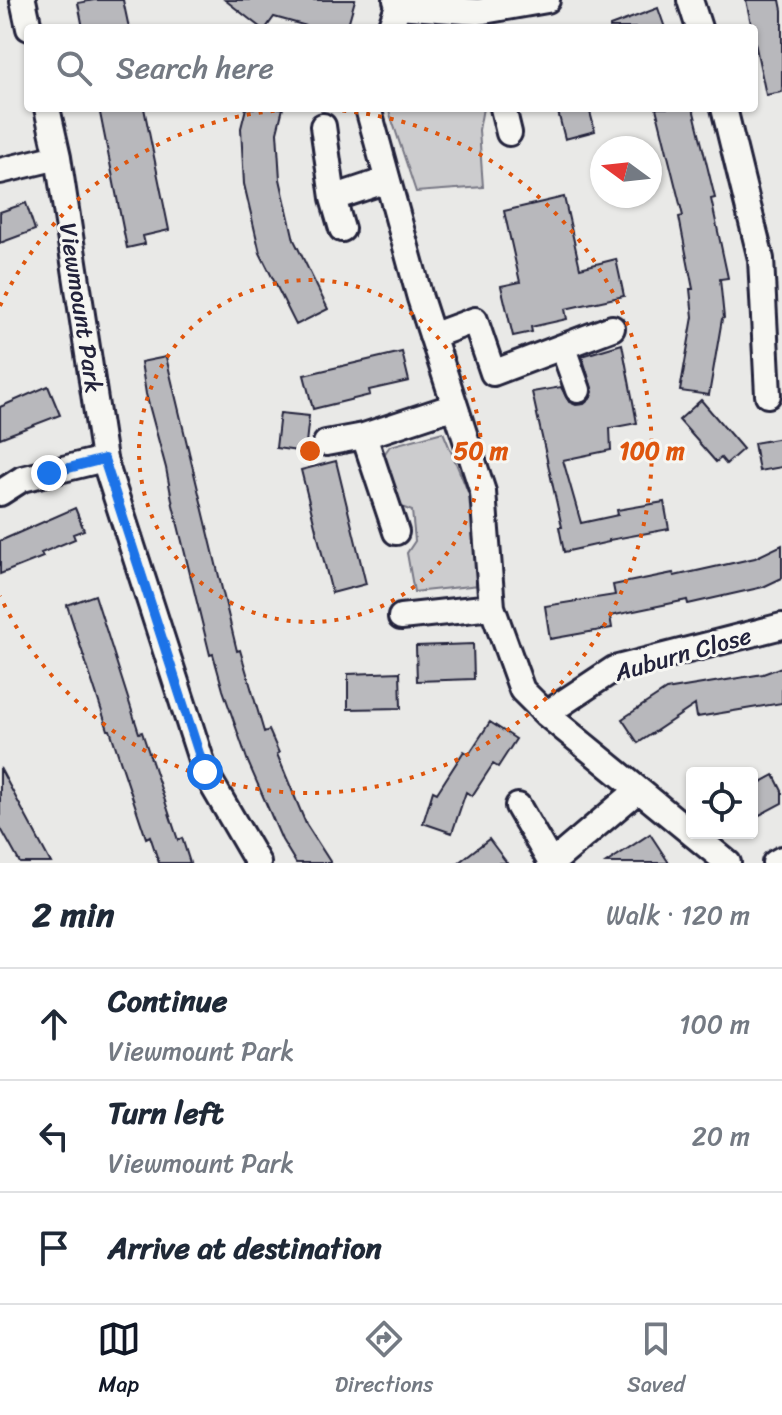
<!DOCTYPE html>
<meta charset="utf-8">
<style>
:root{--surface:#fff;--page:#f2f2f3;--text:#1f2937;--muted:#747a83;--line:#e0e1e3;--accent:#111827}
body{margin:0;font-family:Sriracha,sans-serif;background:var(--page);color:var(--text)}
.controls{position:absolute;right:24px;bottom:24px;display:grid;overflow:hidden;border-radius:8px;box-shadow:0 2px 6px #0004}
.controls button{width:72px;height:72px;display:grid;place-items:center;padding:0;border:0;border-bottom:2px solid var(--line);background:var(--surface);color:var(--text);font:40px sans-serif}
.compass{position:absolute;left:590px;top:136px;width:72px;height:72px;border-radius:50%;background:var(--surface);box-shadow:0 2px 6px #0004;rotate:285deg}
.stop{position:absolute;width:24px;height:24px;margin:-18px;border:6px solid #1a73e8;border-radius:50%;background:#fff}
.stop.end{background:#1a73e8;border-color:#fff;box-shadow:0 2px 8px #0008}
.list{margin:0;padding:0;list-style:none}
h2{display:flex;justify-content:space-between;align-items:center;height:104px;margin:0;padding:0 32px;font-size:34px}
h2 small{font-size:26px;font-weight:400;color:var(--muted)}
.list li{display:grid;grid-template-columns:52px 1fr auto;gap:24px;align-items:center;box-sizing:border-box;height:112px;padding:0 32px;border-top:2px solid var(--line)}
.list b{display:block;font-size:30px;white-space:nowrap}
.list p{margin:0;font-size:26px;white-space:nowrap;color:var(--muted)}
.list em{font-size:26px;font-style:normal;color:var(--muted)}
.icon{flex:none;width:44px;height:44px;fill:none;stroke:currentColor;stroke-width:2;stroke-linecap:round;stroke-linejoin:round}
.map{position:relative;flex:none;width:782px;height:863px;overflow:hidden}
.search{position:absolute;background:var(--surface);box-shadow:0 2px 6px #0004;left:24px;right:24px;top:24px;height:88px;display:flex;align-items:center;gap:20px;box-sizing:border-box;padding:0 28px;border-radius:8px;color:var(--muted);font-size:30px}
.sheet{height:440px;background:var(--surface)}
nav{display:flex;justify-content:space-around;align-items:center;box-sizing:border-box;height:112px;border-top:2px solid var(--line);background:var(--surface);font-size:22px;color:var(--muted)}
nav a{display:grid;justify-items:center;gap:4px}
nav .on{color:var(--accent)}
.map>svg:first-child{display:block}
.green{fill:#ccccce;stroke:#777784;stroke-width:2}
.building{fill:#b8b8bc;stroke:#22223b;stroke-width:2}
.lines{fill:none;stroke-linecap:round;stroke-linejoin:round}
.street-casing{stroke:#22223b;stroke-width:30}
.street{stroke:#f6f6f2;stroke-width:24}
.route{stroke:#1a73e8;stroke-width:10}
.ring{fill:none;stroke:#de560e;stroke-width:4;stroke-dasharray:4 8}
.labels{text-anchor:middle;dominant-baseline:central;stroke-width:6;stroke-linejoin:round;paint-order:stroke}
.street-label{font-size:24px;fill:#22223b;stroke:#f6f6f2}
.centre{fill:#de560e;stroke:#f6f6f2;stroke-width:4}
.ring-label{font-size:24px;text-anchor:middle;font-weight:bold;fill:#de560e;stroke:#f6f6f2;stroke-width:6;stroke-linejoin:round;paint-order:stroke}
</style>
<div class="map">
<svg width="782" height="863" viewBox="0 0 782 863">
<rect width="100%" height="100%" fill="#e9e9e7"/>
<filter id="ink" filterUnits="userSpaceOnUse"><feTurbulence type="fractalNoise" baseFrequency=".0125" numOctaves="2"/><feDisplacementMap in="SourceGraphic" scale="16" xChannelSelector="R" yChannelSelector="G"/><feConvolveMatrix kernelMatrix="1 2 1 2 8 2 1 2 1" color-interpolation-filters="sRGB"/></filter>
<g filter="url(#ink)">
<path class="green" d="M388 108H483L479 130 483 187 416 192Z
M443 432 471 499 479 585 414 592 407 553 415 541 412 511 399 506 383 456 390 446Z"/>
<path class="building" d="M94 0H123L129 28H83L78 3Z
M225 0H355L347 28H314L274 17 266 28H261Z
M746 0H780L782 10V92L766 95Z
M658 8 665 28H610V26Z
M99 108H144L169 230 143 236 145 244 127 248Z
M246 108H283L277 132 280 179 294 240 328 309 296 325 260 253 244 184 241 128Z
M557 108H589L595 131 565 139Z
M656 108H693L715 198 711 199 728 278 720 279 724 318 722 319 709 395 680 391 693 317 690 289H693L679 217 683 216Z
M564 197 580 268 616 259 624 296 565 309 567 319 531 327 532 332 513 336 501 286 520 282 504 211Z
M26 203 35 230 0 243V212Z
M622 344 637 423 610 428 611 450 563 460 581 523 618 515 617 510 664 502 669 529 609 540V542L564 552 559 527H562L532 392 561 387 569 402 576 405 584 404 590 399 593 392 582 356Z
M402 352 409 381 369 390 370 395 313 409 304 375Z
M166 357 237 651 240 650 264 732 269 730 279 753 277 754 306 824 331 863H296L282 840 248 762 223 690 213 654 210 655 173 505 166 468 146 394 141 362Z
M48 386 60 415 0 438V407Z
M701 400 743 449 726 464 721 458 716 462 679 420Z
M280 413 309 416 305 452 276 448Z
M782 438V467L759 471 754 443Z
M336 461 366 584 332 593 301 470Z
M75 508 84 530 73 534 75 539 41 553 43 557 0 574V541Z
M782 545V578L763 587 688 604 687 600 610 616 612 628 550 639 545 606 615 595 613 585 673 573 674 576 755 558Z
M95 595 139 733 142 732 178 840 182 838 190 863H159L150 836 146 838 110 730H108L67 605Z
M473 644 474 679 417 681 416 646Z
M782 667V703L697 717 695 705 638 743 622 719 666 690 763 674Z
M400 672 401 708 348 709V674Z
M490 722 516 739 498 767 493 764 472 796 466 792 452 833 423 823 433 791 437 793 464 751 469 754Z
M0 768 51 863H20L0 827Z
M774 775 782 791V803L752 819V787Z
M650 834 669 863H606Z
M489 839 507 863H458Z"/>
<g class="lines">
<defs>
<path id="street" d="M23 0 29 28
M690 0 699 28
M398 6 478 12 547 0
M390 28 398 6 396 0
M47 108 58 157 104 459 205 772 258 863
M368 108 420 298 483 492 492 607 522 690 546 714 728 863
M503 108 509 133
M724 108 761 259 768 395
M323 126 333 198 342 229
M0 171 58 157
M333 198 387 180
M432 336 475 320 493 373 612 328
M563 348 578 390
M326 443 364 436
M0 493 22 479 104 459
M396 532 364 436 455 406
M401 617 492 607
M546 714 614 669 782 626
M518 806 551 863
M552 863 638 790
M775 863 782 859"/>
</defs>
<use href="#street" class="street-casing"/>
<use href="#street" class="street"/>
</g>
</g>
<g class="lines" filter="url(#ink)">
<path class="route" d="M49 473 104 459 205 772"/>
</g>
<g class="ring">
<circle cx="310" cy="451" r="171"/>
<path d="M0 306A342 342 0 1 1 0 596"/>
</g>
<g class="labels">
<g class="street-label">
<text transform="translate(81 308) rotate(81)">Viewmount Park</text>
<text transform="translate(683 654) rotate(-16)">Auburn Close</text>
</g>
</g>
<circle cx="310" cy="451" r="12" class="centre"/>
<g class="ring-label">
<text x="481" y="459">50 m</text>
<text x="652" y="459">100 m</text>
</g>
</svg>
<div class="controls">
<button><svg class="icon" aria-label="locate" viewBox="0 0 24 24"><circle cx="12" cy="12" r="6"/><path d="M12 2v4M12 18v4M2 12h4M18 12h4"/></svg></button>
</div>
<svg class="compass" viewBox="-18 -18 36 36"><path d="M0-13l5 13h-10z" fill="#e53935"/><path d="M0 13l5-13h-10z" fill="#747a83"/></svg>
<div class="stop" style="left:205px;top:772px"></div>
<div class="stop end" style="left:49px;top:473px"></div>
<div class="search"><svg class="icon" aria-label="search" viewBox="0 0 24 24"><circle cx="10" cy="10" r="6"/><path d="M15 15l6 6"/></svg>Search here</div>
</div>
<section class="sheet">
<h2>2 min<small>Walk · 120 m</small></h2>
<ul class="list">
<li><svg class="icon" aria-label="ahead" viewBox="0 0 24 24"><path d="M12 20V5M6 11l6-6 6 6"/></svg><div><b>Continue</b><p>Viewmount Park</p></div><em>100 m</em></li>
<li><svg class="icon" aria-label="left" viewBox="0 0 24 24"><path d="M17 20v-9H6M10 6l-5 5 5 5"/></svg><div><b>Turn left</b><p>Viewmount Park</p></div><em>20 m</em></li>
<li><svg class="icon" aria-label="arrive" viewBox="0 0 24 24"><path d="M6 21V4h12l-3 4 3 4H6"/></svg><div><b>Arrive at destination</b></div></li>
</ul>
</section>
<nav>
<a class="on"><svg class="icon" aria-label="map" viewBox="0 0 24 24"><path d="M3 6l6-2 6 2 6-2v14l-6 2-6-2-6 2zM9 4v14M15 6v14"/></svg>Map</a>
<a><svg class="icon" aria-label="directions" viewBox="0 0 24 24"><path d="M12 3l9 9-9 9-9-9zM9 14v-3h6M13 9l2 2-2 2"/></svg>Directions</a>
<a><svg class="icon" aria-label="saved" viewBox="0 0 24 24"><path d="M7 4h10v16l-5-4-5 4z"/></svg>Saved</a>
</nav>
